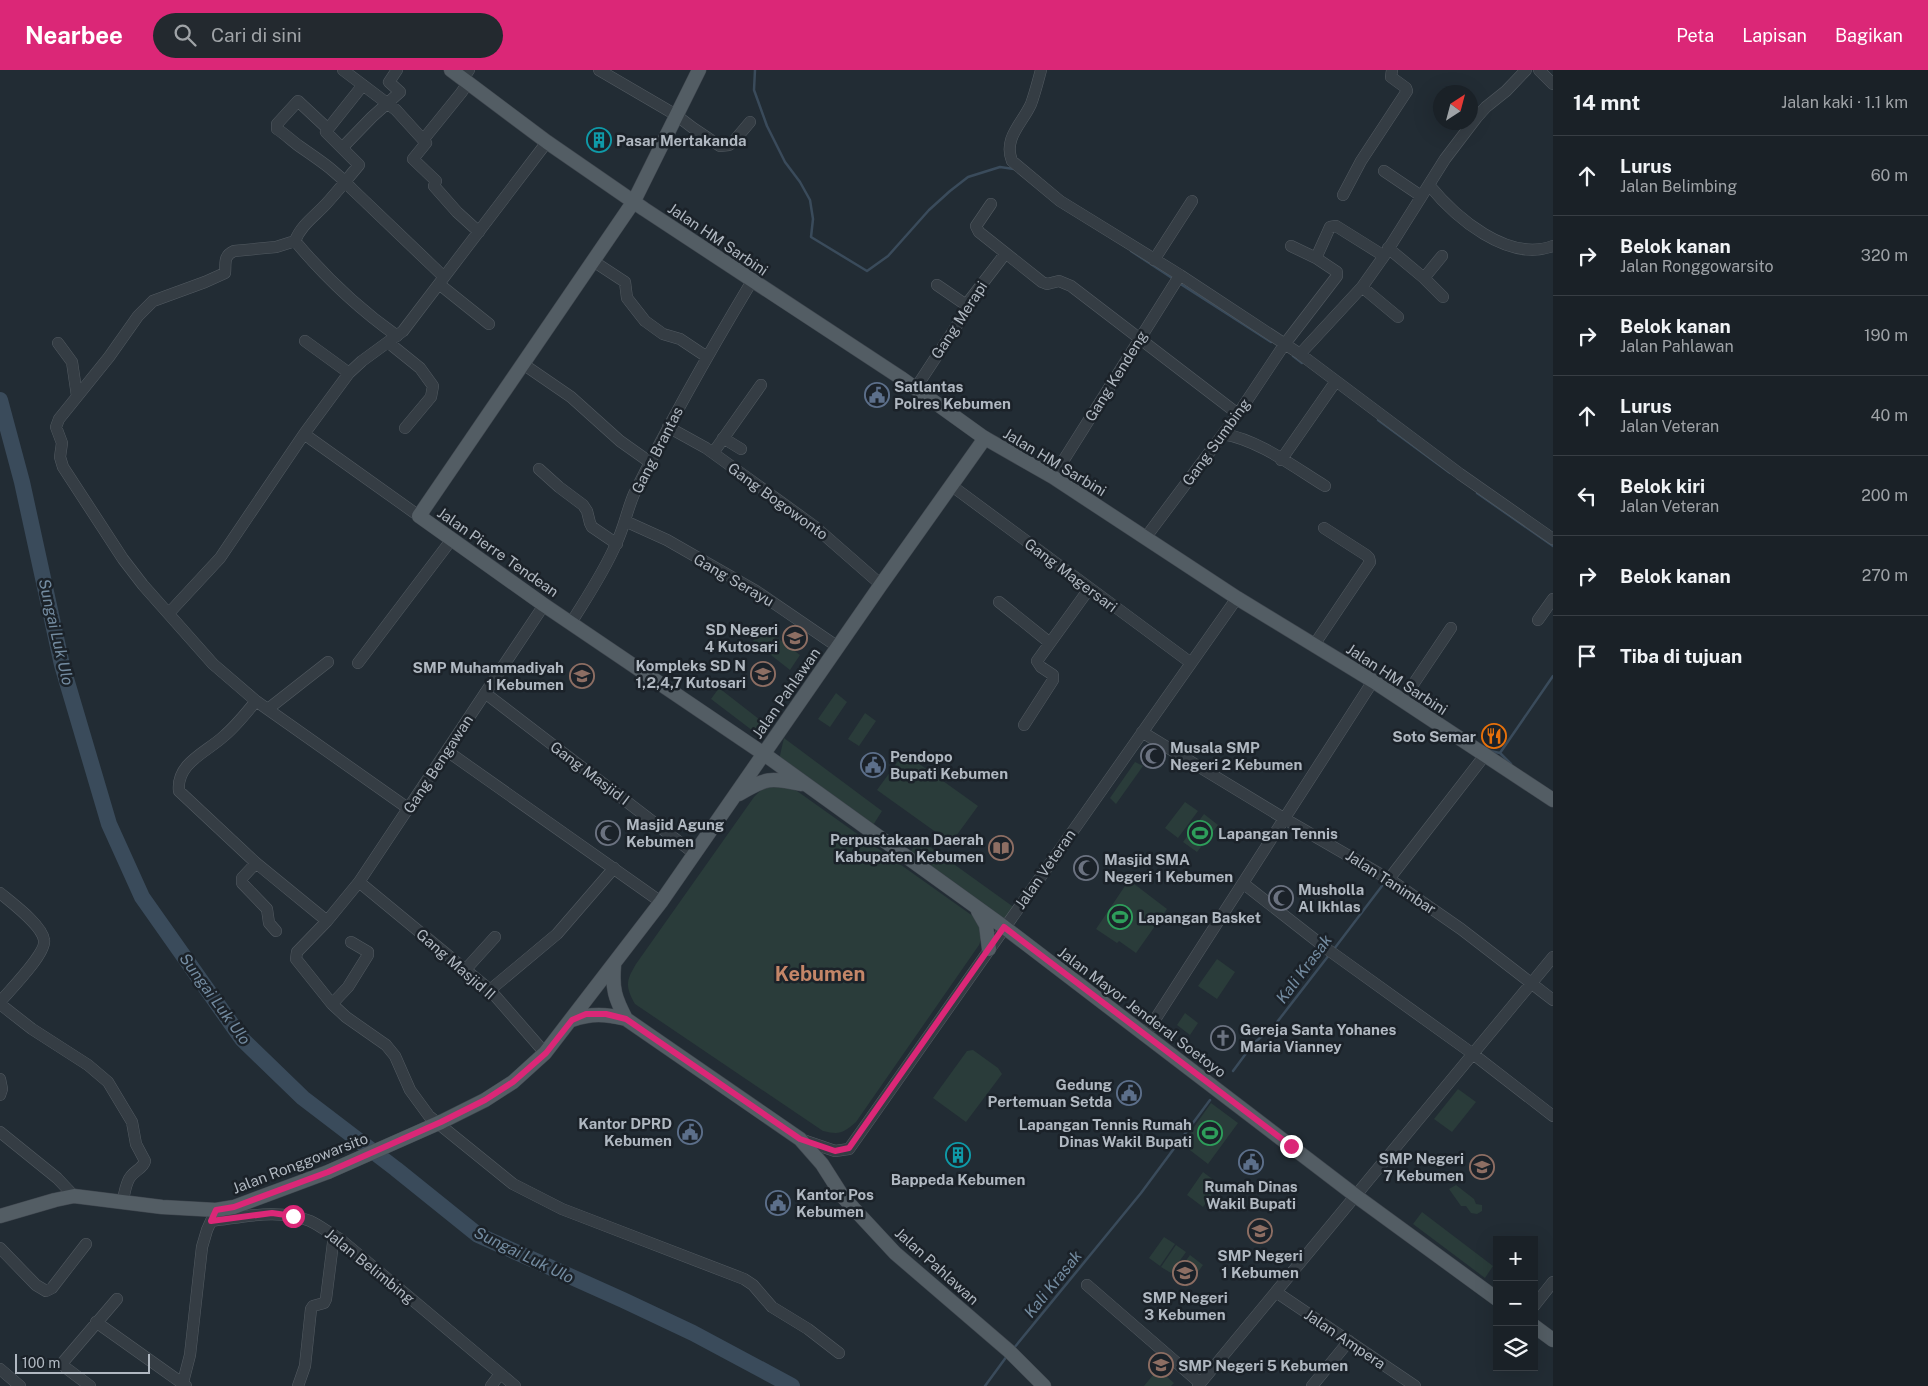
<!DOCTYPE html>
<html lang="id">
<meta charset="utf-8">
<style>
:root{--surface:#1a2127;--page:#23292f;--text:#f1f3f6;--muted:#9fa3a7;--line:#383e44;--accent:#db2777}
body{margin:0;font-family:"Public Sans",sans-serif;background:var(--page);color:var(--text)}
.controls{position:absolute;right:15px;bottom:15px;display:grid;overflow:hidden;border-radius:0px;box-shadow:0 5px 20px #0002}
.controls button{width:45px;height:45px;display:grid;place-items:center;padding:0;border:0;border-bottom:1px solid var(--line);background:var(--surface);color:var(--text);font:25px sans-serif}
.compass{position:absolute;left:1433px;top:15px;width:45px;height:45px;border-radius:50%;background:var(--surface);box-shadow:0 5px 20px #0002;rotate:36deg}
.scale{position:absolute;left:15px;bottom:12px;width:135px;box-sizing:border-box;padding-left:5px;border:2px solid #b0b8c1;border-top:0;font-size:14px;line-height:18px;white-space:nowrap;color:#b0b8c1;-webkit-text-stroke:4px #1b2229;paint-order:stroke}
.stop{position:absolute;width:15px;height:15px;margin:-11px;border:4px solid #db2777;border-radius:50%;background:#fff}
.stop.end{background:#db2777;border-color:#fff;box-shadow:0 1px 5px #0008}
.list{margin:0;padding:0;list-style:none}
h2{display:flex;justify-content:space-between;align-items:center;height:65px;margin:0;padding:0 20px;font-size:21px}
h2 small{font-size:16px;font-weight:400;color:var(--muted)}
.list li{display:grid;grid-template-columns:32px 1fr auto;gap:15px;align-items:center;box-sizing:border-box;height:80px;padding:0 20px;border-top:1px solid var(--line)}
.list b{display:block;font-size:19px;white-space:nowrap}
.list p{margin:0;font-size:16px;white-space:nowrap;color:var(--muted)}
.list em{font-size:16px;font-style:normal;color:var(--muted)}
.icon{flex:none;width:28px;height:28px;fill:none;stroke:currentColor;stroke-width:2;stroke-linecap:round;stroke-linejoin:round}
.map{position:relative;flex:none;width:1553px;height:1316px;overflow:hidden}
header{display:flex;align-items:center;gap:30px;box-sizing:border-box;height:70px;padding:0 25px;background:var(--accent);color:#fff}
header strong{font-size:24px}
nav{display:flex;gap:28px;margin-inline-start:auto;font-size:18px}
.search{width:350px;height:45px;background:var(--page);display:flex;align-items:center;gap:12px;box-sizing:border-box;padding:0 18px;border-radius:28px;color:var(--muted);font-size:19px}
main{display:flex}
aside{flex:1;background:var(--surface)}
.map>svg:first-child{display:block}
.green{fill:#2a3c3a}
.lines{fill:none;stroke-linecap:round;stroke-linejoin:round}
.stream{stroke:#3a4b5b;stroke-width:2.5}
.river{stroke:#3a4b5b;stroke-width:16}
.minor-casing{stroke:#535b62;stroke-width:12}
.major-casing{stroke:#3f464e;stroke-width:15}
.minor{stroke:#353d44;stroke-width:11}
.major{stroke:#535d64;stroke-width:14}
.major-bridge-casing{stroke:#3f464e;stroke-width:15;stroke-linecap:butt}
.major-bridge{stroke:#535d64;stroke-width:14}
.route{stroke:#db2777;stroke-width:6}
.labels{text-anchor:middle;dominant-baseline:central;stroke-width:5;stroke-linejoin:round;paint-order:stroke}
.poi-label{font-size:15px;font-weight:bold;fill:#b0b8c1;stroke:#1b2229;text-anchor:start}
.street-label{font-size:15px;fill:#b0b8c1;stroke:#1b2229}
.water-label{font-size:16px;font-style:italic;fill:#748ca1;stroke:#1b2229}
.district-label{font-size:20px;font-weight:bold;fill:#c48668;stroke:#1b2229}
</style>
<header>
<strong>Nearbee</strong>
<div class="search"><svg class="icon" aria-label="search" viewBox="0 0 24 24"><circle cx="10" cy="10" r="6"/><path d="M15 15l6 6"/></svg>Cari di sini</div>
<nav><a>Peta</a><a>Lapisan</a><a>Bagikan</a></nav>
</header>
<main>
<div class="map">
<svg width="1553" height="1316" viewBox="0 0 1553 1316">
<rect width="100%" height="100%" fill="#222c34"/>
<path class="green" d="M763 557 800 585 790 600 753 571Z
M719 618 764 653 757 664 711 629Z
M836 623 847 632 830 657 818 649Z
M865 643 876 651 859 676 848 669Z
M784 668 882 741 870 760 778 694Z
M904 683 978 736 951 773 877 720Z
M1135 692 1143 696 1116 734 1110 728Z
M782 715 797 721 977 849 982 866 979 875 856 1052C843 1063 840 1065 823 1061L635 934C625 916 626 911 636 894L754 727 764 717Z
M1185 732 1198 741 1178 768 1165 758Z
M1204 744 1218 755 1197 782 1183 772Z
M919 769 1019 841 1009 855 907 787Z
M1129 810 1167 839 1136 883 1119 871 1117 873 1096 859Z
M1217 889 1235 902 1217 929 1198 916Z
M1185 943 1198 953 1190 965 1177 955Z
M973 980 998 998 1002 1004 966 1052 933 1028 967 981Z
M1458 1019 1476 1032 1452 1062 1434 1049Z
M1211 1033 1238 1053 1208 1094 1182 1074Z
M1203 1102 1219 1114 1203 1137 1187 1125Z
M1456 1115 1474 1129 1476 1134 1482 1135V1141L1477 1144 1471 1143 1466 1136H1461L1449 1119Z
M1422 1142 1493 1196 1485 1208 1413 1154Z
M1164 1167 1175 1174 1160 1196 1149 1188Z
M1176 1175 1186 1182 1171 1203 1161 1197Z
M1190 1185 1203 1195 1187 1217 1174 1207Z
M1158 1299 1174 1313 1171 1316H1144Z"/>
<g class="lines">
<path class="stream" d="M755 0 754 20 767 56 785 92 800 112 810 130 813 149 811 167 867 201 888 186 929 140 950 121 968 107 1000 97 1014 99
M1131 181 1172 208
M1179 213 1271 272
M1293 286 1302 293
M1378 350 1450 403
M1477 423 1553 476
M1490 681 1500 683 1553 606
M1500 683 1511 694
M1334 879 1385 812
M1233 1001 1253 974 1274 956 1329 885
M1014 1278 1141 1123 1210 1030
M985 1316 1007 1286"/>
<path class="river" d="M0 330 22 412 62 595 109 754 142 827 242 969 303 1028 396 1099 478 1165 623 1230 693 1263 792 1316"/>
<defs>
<path id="minor" d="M343 0 396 40 426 73 413 89 436 111 434 116 457 142 479 162
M599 0 676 45 693 58 720 76 729 75 734 71 750 52
M1041 0C1038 11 1035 23 1031 34 1022 54 1003 68 1012 91L1060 131 1180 205 1300 284 1460 404 1553 469
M1539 0 1553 14
M463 9 469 0
M328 59 363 15
M423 70 461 23 468 13
M342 78 372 47 400 22 389 12 397 0
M1384 101 1421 126
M1429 115C1455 147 1508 193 1553 176
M1343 125 1361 91 1407 21 1406 18 1391 7 1392 0
M991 134 976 156 979 162 1042 212 1047 214 1059 211 1071 216 1238 344
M295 171 276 177 234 181C223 186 226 193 225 203L205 212 153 231 138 246 109 287 59 349 56 357 62 373 60 387 63 397 123 489 143 515 213 594 256 631 409 739
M1291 176 1316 188
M1388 178 1424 208 1442 186
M1154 190 1192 131
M593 191 625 212 627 228 645 251 663 264 680 269 707 287
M1424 208 1443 227
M439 214 489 254
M937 215 969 237
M1362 217 1398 247
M397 266C359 239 325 207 295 171 301 155 315 146 326 134 337 122 348 108 359 95L326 62 328 59 298 31 277 54V59C285 64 292 71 299 76 319 90 335 100 352 119L444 207
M305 271 349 303
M58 273 72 292 77 326
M389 273 420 298 433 316 431 327 405 358
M1300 284 1362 217 1384 186 1445 89 1477 47 1486 37 1506 21 1526 0
M523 294 571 327 620 371 651 393
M915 319 969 237V231L1005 184
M668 357 706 378 814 456 878 512 880 516
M304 364 349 303 362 291 403 261 547 72
M1223 364C1259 370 1294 397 1325 416
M723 368 741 379
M713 383 761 315
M1281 390 1336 311
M539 399 559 417 583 435 587 441 590 453 592 457 617 474
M1053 407 1180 205
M952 416 1191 593
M625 451 667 470 756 521 838 577
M1146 467 1238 344 1284 275 1337 206V202L1316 188 1330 157 1336 156 1384 186
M999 532 1050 573
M169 543 220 488 304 364 419 446
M1538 550 1553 529
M571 553C587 527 604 502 616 474 624 458 627 440 634 424 670 351 710 281 752 211
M1314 575 1370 492 1369 488 1366 485 1324 458
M358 593 452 469
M485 623 695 784
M256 631C246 643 236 656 224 666 207 682 176 693 179 721L256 793 327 851 359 812 544 535
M1402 631 1451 558
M268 639 328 592
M1024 655 1053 610V605L1041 597 1037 591 1089 519
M1142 662 1285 749 1392 811 1461 859 1553 930
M447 681 661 832
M256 793 242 808V813L267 839 269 853 276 861
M1389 809 1485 685
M359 812 490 920 545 983
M1244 814 1327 879 1473 984 1553 1046
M0 823C12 833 42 855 44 870 47 883 9 921 0 932
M327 851 297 882 296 889 332 934 346 947 386 975 395 986 410 1020 429 1046 513 1114 562 1139 744 1209 753 1215 772 1237 808 1259 839 1283
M466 899 495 867
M490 920 557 864 614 798
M0 934 32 959 88 995 108 1012 132 1052 136 1074 145 1091C143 1098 136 1100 131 1106 125 1113 125 1124 122 1133
M332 934 348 917 368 885V882L351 872
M1145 965 1373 611
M0 1009 2 1019 0 1025
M0 1062 57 1108 74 1126
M800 1069 835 1081 849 1079 1237 528
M216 1140 211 1151C245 1147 278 1138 310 1151 321 1156 330 1164 340 1169L515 1316
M0 1178 36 1215 46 1221 52 1218 86 1174
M1087 1215 1200 1313
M1276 1222 1415 1316
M1534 1236 1553 1212
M96 1252 186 1316
M0 1299 20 1316
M90 1316 66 1298 63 1294 64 1291 117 1229
M182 1316 190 1285 202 1177 207 1160 211 1151
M298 1316 305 1296 311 1239 313 1236 324 1233 326 1229 334 1165
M491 1316 500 1304
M1198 1316 1553 887
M1312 1316 1349 1271"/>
<path id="major" d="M451 0 547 72 644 139 901 308 983 367 1053 407 1237 528 1373 611 1553 730
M699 0 634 131 419 446 544 535 764 684 1004 857 1356 1126 1497 1229
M739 724C766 708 770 707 801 714
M978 841 986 855 989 879
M614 896C612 919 615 928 626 949
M572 950C591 943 606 944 626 949L800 1069 822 1094 843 1127 895 1183 1009 1281 1044 1316
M441 1052 485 1030 513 1012 545 983 661 832 880 516 985 368
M0 1146 55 1130 74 1126 162 1137 216 1140 234 1137 328 1102
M1534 1256 1553 1270"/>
</defs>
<use href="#minor" class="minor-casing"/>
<use href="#major" class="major-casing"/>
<use href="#minor" class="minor"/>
<use href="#major" class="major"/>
<defs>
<path id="major-bridge" d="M328 1102 441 1052"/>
</defs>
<use href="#major-bridge" class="major-bridge-casing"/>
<use href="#major-bridge" class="major-bridge"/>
</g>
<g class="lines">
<path class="route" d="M293 1146 272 1143 211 1151 216 1140 234 1137 328 1102 441 1052 485 1030 513 1012 546 983 572 950 586 944H606L626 949 800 1069 835 1081 849 1078 1004 857 1291 1076"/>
</g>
<defs>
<symbol id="building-ring" viewBox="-11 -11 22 22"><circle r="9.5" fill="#1b2229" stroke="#0f9aa8" stroke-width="1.5"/><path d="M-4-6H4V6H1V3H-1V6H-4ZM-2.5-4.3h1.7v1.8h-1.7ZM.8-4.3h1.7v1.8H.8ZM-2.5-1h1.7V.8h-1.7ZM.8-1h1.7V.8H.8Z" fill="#0f9aa8"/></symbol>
<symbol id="civic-ring" viewBox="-11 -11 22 22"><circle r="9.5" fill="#1b2229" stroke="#5c6f8a" stroke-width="1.5"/><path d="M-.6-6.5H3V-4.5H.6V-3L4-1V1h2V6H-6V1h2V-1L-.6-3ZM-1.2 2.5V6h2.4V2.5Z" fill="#5c6f8a"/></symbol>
<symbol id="school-ring" viewBox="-11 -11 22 22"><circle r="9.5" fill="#1b2229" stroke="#8d6e63" stroke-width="1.5"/><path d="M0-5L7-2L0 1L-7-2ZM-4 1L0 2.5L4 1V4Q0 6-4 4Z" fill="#8d6e63"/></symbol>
<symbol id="restaurant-ring" viewBox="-11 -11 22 22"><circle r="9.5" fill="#1b2229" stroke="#e8710a" stroke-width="1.5"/><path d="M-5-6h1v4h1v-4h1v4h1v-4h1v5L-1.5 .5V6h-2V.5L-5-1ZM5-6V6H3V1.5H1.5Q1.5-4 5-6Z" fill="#e8710a"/></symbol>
<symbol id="mosque-ring" viewBox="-11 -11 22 22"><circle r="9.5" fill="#1b2229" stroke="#6b7280" stroke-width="1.5"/><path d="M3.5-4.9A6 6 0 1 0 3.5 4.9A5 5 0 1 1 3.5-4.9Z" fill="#6b7280"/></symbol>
<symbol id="stadium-ring" viewBox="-11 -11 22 22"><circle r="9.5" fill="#1b2229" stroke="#2e9e5b" stroke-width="1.5"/><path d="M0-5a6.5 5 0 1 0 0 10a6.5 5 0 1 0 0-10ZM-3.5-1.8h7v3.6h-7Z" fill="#2e9e5b"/></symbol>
<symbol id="library-ring" viewBox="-11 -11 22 22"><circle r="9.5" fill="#1b2229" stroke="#8d6e63" stroke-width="1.5"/><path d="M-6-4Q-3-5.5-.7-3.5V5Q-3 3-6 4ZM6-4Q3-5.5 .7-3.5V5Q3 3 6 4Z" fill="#8d6e63"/></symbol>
<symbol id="church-ring" viewBox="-11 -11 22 22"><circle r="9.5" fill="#1b2229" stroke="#6b7280" stroke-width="1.5"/><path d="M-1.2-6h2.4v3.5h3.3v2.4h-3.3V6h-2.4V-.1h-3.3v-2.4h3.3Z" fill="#6b7280"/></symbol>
</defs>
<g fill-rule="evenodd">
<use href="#building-ring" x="585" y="56" width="28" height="28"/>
<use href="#civic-ring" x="863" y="311" width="28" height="28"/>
<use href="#school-ring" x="781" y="554" width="28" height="28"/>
<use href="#school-ring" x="749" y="590" width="28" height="28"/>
<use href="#school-ring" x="568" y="592" width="28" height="28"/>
<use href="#restaurant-ring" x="1480" y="652" width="28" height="28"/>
<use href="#mosque-ring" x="1139" y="672" width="28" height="28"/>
<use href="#civic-ring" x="859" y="681" width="28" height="28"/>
<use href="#mosque-ring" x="594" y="749" width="28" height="28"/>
<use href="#stadium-ring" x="1186" y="749" width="28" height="28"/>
<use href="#library-ring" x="987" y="764" width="28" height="28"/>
<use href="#mosque-ring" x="1072" y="784" width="28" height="28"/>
<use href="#mosque-ring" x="1267" y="814" width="28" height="28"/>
<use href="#stadium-ring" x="1106" y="833" width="28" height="28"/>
<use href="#church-ring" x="1209" y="954" width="28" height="28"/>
<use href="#civic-ring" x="1115" y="1009" width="28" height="28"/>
<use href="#civic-ring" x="676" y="1048" width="28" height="28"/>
<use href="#stadium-ring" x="1196" y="1049" width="28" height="28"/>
<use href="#building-ring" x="944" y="1071" width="28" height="28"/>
<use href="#civic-ring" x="1237" y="1078" width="28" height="28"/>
<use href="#school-ring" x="1468" y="1083" width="28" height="28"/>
<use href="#civic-ring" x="764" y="1119" width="28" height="28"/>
<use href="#school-ring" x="1246" y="1147" width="28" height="28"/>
<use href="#school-ring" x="1171" y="1189" width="28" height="28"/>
<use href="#school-ring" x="1147" y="1281" width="28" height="28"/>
</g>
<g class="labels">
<g class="poi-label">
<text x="616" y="70">Pasar Mertakanda</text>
<text x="894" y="316">Satlantas<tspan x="894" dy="17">Polres Kebumen</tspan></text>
<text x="778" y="559" text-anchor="end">SD Negeri<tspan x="778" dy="17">4 Kutosari</tspan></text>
<text x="746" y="595" text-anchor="end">Kompleks SD N<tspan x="746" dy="17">1,2,4,7 Kutosari</tspan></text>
<text x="564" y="597" text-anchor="end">SMP Muhammadiyah<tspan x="564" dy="17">1 Kebumen</tspan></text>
<text x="1476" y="666" text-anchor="end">Soto Semar</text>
<text x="1170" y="677">Musala SMP<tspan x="1170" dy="17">Negeri 2 Kebumen</tspan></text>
<text x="890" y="686">Pendopo<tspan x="890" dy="17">Bupati Kebumen</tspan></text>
<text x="626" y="754">Masjid Agung<tspan x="626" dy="17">Kebumen</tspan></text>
<text x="1218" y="763">Lapangan Tennis</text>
<text x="984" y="769" text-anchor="end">Perpustakaan Daerah<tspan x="984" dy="17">Kabupaten Kebumen</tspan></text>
<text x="1104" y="789">Masjid SMA<tspan x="1104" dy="17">Negeri 1 Kebumen</tspan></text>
<text x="1298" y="819">Musholla<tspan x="1298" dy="17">Al Ikhlas</tspan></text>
<text x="1138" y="847">Lapangan Basket</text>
<text x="1240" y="959">Gereja Santa Yohanes<tspan x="1240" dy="17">Maria Vianney</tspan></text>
<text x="1112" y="1014" text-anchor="end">Gedung<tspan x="1112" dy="17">Pertemuan Setda</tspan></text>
<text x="672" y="1053" text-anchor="end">Kantor DPRD<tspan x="672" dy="17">Kebumen</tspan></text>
<text x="1192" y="1054" text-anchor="end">Lapangan Tennis Rumah<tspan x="1192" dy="17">Dinas Wakil Bupati</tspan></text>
<text x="1464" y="1088" text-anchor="end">SMP Negeri<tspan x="1464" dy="17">7 Kebumen</tspan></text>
<text x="958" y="1109" text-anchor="middle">Bappeda Kebumen</text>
<text x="1251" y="1116" text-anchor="middle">Rumah Dinas<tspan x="1251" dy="17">Wakil Bupati</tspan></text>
<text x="796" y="1124">Kantor Pos<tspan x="796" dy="17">Kebumen</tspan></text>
<text x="1260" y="1185" text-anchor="middle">SMP Negeri<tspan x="1260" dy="17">1 Kebumen</tspan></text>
<text x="1185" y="1227" text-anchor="middle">SMP Negeri<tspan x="1185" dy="17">3 Kebumen</tspan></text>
<text x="1178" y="1295">SMP Negeri 5 Kebumen</text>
</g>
<g class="street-label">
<text transform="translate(718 169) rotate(34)">Jalan HM Sarbini</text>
<text transform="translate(959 250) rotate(-57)">Gang Merapi</text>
<text transform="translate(1116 306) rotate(-58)">Gang Kendeng</text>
<text transform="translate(1216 372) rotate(-54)">Gang Sumbing</text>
<text transform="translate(657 380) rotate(-63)">Gang Brantas</text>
<text transform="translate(1055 392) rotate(31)">Jalan HM Sarbini</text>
<text transform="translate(778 431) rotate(36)">Gang Bogowonto</text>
<text transform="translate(498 482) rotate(35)">Jalan Pierre Tendean</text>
<text transform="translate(1071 505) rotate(37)">Gang Magersari</text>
<text transform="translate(734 510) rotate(30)">Gang Serayu</text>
<text transform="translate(1397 609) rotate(33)">Jalan HM Sarbini</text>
<text transform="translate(786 623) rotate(-55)">Jalan Pahlawan</text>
<text transform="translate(438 694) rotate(-57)">Gang Bengawan</text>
<text transform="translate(590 703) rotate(37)">Gang Masjid I</text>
<text transform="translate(1045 799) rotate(-55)">Jalan Veteran</text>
<text transform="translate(1391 812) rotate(33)">Jalan Tanimbar</text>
<text transform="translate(456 894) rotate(41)">Gang Masjid II</text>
<text transform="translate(1142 942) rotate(37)">Jalan Mayor Jenderal Soetoyo</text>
<text transform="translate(300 1093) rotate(-21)">Jalan Ronggowarsito</text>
<text transform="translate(370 1196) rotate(39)">Jalan Belimbing</text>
<text transform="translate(937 1196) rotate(42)">Jalan Pahlawan</text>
<text transform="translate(1345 1269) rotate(34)">Jalan Ampera</text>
</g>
<g class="water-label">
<text transform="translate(56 562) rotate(77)">Sungai Luk Ulo</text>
<text transform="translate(1304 899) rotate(-53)">Kali Krasak</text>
<text transform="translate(215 929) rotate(54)">Sungai Luk Ulo</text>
<text transform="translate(524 1185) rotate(26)">Sungai Luk Ulo</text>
<text transform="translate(1053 1214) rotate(-51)">Kali Krasak</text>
</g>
<g class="district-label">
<text x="820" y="904">Kebumen</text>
</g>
</g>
</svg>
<div class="controls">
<button>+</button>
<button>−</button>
<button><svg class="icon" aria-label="layers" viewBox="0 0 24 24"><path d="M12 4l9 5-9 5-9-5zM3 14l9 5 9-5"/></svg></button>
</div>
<svg class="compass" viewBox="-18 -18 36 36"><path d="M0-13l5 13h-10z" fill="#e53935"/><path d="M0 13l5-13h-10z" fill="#9fa3a7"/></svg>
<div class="scale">100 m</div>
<div class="stop" style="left:293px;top:1146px"></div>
<div class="stop end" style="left:1291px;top:1076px"></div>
</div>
<aside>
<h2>14 mnt<small>Jalan kaki · 1.1 km</small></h2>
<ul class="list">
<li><svg class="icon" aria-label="ahead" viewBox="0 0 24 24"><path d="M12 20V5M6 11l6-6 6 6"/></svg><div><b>Lurus</b><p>Jalan Belimbing</p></div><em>60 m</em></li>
<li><svg class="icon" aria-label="right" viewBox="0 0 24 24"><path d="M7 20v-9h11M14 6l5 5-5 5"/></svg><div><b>Belok kanan</b><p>Jalan Ronggowarsito</p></div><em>320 m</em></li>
<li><svg class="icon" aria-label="right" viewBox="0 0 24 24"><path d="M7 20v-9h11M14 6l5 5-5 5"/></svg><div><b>Belok kanan</b><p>Jalan Pahlawan</p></div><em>190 m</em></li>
<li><svg class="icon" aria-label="ahead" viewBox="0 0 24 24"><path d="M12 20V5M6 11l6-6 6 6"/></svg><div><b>Lurus</b><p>Jalan Veteran</p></div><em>40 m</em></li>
<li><svg class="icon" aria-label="left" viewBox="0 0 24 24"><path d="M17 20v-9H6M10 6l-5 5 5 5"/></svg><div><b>Belok kiri</b><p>Jalan Veteran</p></div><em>200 m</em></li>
<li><svg class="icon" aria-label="right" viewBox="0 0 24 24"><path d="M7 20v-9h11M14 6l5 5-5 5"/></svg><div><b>Belok kanan</b></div><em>270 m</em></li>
<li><svg class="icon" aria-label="arrive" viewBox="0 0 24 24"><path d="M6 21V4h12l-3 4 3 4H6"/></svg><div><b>Tiba di tujuan</b></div></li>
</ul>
</aside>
</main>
